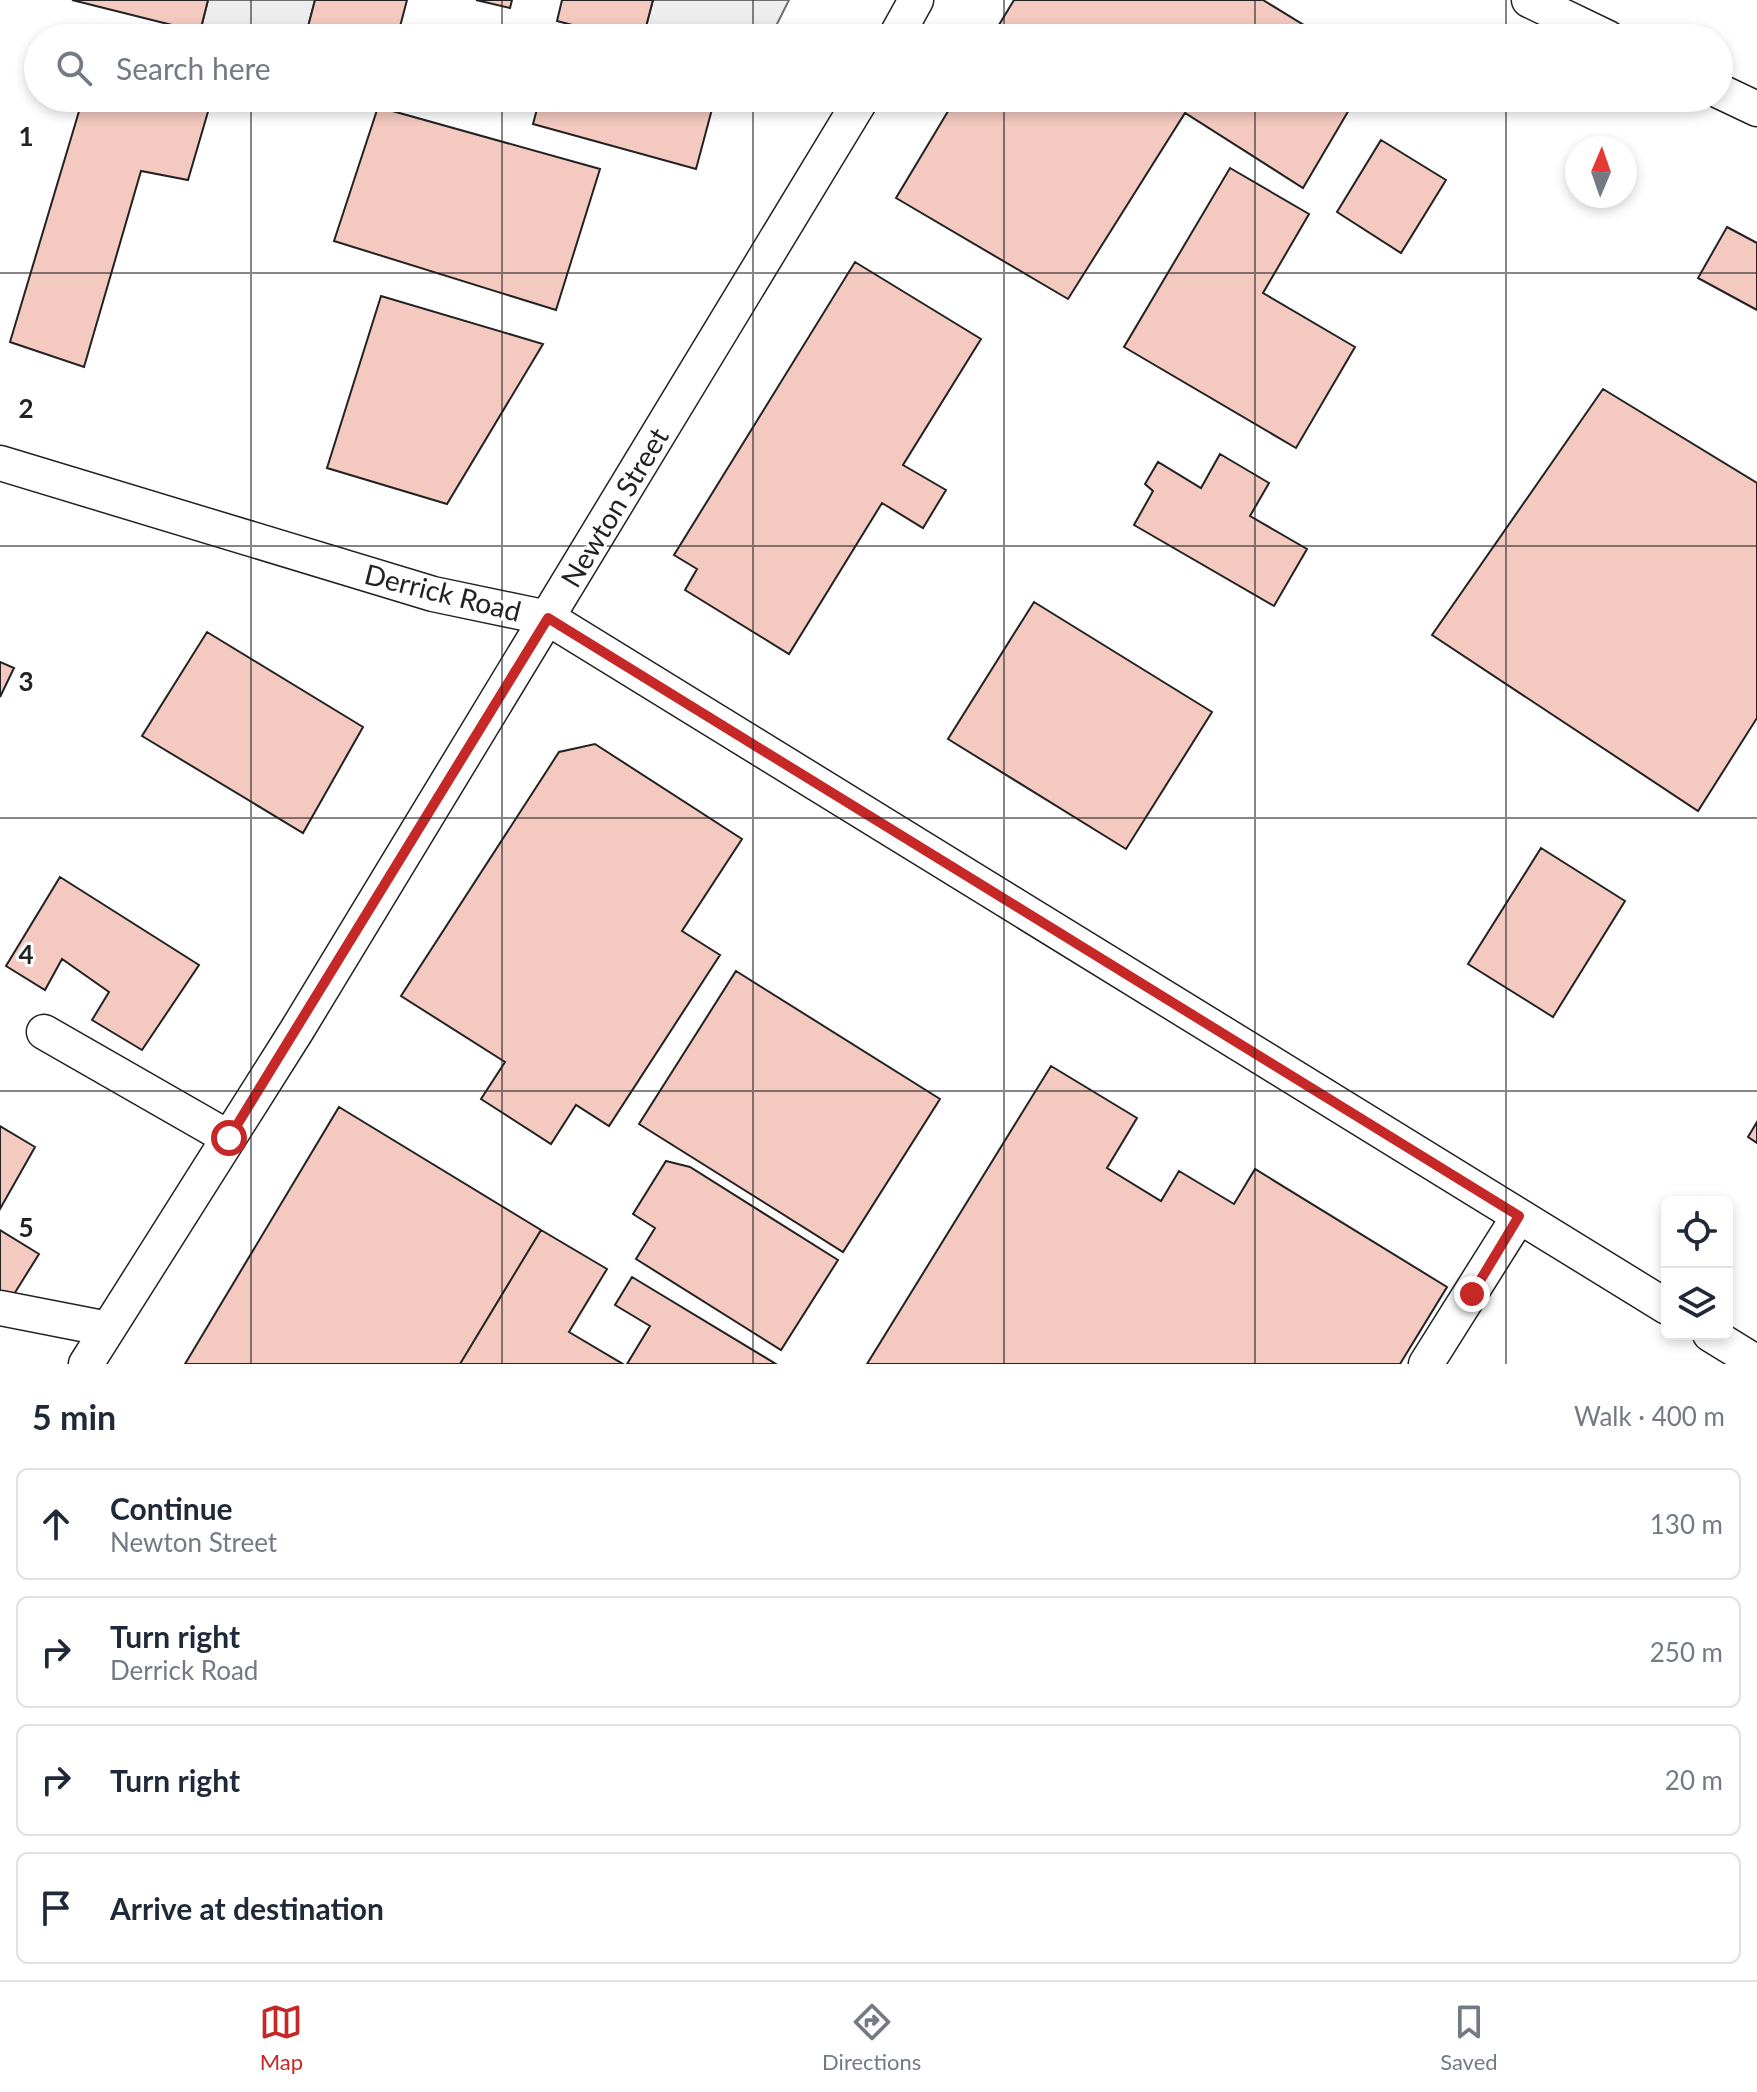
<!DOCTYPE html>
<meta charset="utf-8">
<style>
:root{--surface:#fff;--page:#f6f6f7;--text:#1f2937;--muted:#747a83;--line:#e0e1e3;--accent:#c62828}
body{margin:0;font-family:Lato,sans-serif;background:var(--page);color:var(--text)}
.controls{position:absolute;right:24px;bottom:24px;display:grid;overflow:hidden;border-radius:12px;box-shadow:0 4px 12px #0003}
.controls button{width:72px;height:72px;display:grid;place-items:center;padding:0;border:0;border-bottom:2px solid var(--line);background:var(--surface);color:var(--text);font:40px sans-serif}
.compass{position:absolute;left:1565px;top:136px;width:72px;height:72px;border-radius:50%;background:var(--surface);box-shadow:0 4px 12px #0003;rotate:2deg}
.stop{position:absolute;width:24px;height:24px;margin:-18px;border:6px solid #c62828;border-radius:50%;background:#fff}
.stop.end{background:#c62828;border-color:#fff;box-shadow:0 2px 8px #0008}
.list{margin:0;padding:0;list-style:none}
h2{display:flex;justify-content:space-between;align-items:center;height:104px;margin:0;padding:0 32px;font-size:34px}
h2 small{font-size:26px;font-weight:400;color:var(--muted)}
.list li{display:grid;grid-template-columns:52px 1fr auto;gap:24px;align-items:center;box-sizing:border-box;height:112px;margin:0 16px 16px;padding:0 16px;border:2px solid var(--line);border-radius:12px}
.list b{display:block;font-size:30px;white-space:nowrap}
.list p{margin:0;font-size:26px;white-space:nowrap;color:var(--muted)}
.list em{font-size:26px;font-style:normal;color:var(--muted)}
.icon{flex:none;width:44px;height:44px;fill:none;stroke:currentColor;stroke-width:2;stroke-linecap:round;stroke-linejoin:round}
.map{position:relative;flex:none;width:1757px;height:1364px;overflow:hidden}
.search{position:absolute;background:var(--surface);box-shadow:0 4px 12px #0003;left:24px;right:24px;top:24px;height:88px;display:flex;align-items:center;gap:20px;box-sizing:border-box;padding:0 28px;border-radius:44px;color:var(--muted);font-size:30px}
.sheet{height:616px;background:var(--surface)}
nav{display:flex;justify-content:space-around;align-items:center;box-sizing:border-box;height:112px;border-top:2px solid var(--line);background:var(--surface);font-size:22px;color:var(--muted)}
nav a{display:grid;justify-items:center;gap:4px}
nav .on{color:var(--accent)}
.map>svg:first-child{display:block}
.parking{fill:#ededed;stroke:#6f6f6f;stroke-width:2}
.building{fill:#f3c9c0;stroke:#222;stroke-width:2}
.lines{fill:none;stroke-linecap:round;stroke-linejoin:round}
.minor-casing{stroke:#222;stroke-width:37}
.minor{stroke:#fff;stroke-width:34}
.route{stroke:#c62828;stroke-width:10}
.grid{fill:none;stroke:#222;stroke-width:2;stroke-opacity:0.55}
.labels{text-anchor:middle;dominant-baseline:central;stroke-width:6;stroke-linejoin:round;paint-order:stroke}
.street-label{font-size:28px;fill:#222;stroke:#fff}
.grid-label{font-size:26px;text-anchor:middle;font-weight:bold;fill:#222;stroke:#fff;stroke-width:6;stroke-linejoin:round;paint-order:stroke}
</style>
<div class="map">
<svg width="1757" height="1364" viewBox="0 0 1757 1364">
<rect width="100%" height="100%" fill="#fff"/>
<path class="parking" d="M208 0H315L305 38H232L200 32Z
M653 0H789L770 38H643Z"/>
<path class="building" d="M72 0H208L200 32Z
M315 0H407L397 38H305Z
M476 0H512L510 8Z
M562 0H653L643 38H622L557 21Z
M1014 0H1263L1325 38H991Z
M103 30 134 38H101Z
M83 98H212L188 180 141 171 84 367 10 342Z
M540 98H715L696 169 533 124Z
M956 98H1356L1303 188 1185 113 1068 299 896 198Z
M378 107 600 169 556 310 334 241Z
M1381 140 1446 180 1401 253 1337 212Z
M1230 168 1309 214 1263 293 1355 347 1296 448 1124 347Z
M1727 227 1757 243V310L1698 278Z
M855 262 981 339 903 465 946 490 923 528 882 503 789 654 685 590 697 569 674 555Z
M381 296 543 344 447 504 327 468Z
M1603 389 1757 483V718L1698 811 1432 635Z
M1220 454 1269 483 1250 516 1307 549 1274 606 1134 525 1153 491 1145 484 1158 462 1201 488Z
M1034 602 1212 712 1126 849 948 739Z
M207 632 363 727 303 833 142 736Z
M0 662 14 668 0 697Z
M595 744 742 839 682 931 720 955 609 1126 576 1105 551 1144 481 1099 505 1062 401 996 559 752Z
M1541 848 1625 901 1553 1017 1468 964Z
M60 877 199 965 142 1050 92 1020 109 992 62 959 45 990 6 966Z
M736 971 940 1099 843 1252 639 1124Z
M1051 1066 1137 1118 1107 1168 1161 1201 1179 1171 1234 1204 1255 1169 1447 1287 1400 1364H867Z
M339 1107 541 1230 460 1364H185Z
M1757 1122V1143L1748 1137Z
M0 1126 35 1147 0 1209Z
M666 1161 690 1167 838 1260 781 1350 636 1259 655 1228 633 1214Z
M0 1230 39 1254 11 1299 0 1293Z
M541 1230 607 1269 569 1332 623 1364H460Z
M632 1277 776 1364H627L650 1326 615 1305Z"/>
<g class="lines">
<defs>
<path id="minor" d="M1529 0 1608 38
M895 38 916 0
M1719 91 1757 109
M0 463 433 594 548 618 1667 1307
M44 1032 229 1138
M0 1308 108 1329
M1710 1334 1757 1363
M86 1364 297 1030 862 98
M1426 1364 1519 1216"/>
</defs>
<use href="#minor" class="minor-casing"/>
<use href="#minor" class="minor"/>
</g>
<g class="lines">
<path class="route" d="M229 1138 548 618 1519 1216 1472 1294"/>
</g>
<path class="grid" d="M251 0V38M502 0V38M753 0V38M1004 0V38M1255 0V38M1506 0V38M251 98V1364M502 98V1364M753 98V1364M1004 98V1364M1255 98V1364M1506 98V1364M0 273H1757M0 546H1757M0 818H1757M0 1091H1757"/>
<g class="labels">
<g class="street-label">
<text transform="translate(614 507) rotate(-59)">Newton Street</text>
<text transform="translate(443 592) rotate(14)">Derrick Road</text>
</g>
</g>
<g class="grid-label">
<text x="26" y="146">1</text>
<text x="26" y="418">2</text>
<text x="26" y="691">3</text>
<text x="26" y="964">4</text>
<text x="26" y="1237">5</text>
</g>
</svg>
<div class="controls">
<button><svg class="icon" aria-label="locate" viewBox="0 0 24 24"><circle cx="12" cy="12" r="6"/><path d="M12 2v4M12 18v4M2 12h4M18 12h4"/></svg></button>
<button><svg class="icon" aria-label="layers" viewBox="0 0 24 24"><path d="M12 4l9 5-9 5-9-5zM3 14l9 5 9-5"/></svg></button>
</div>
<svg class="compass" viewBox="-18 -18 36 36"><path d="M0-13l5 13h-10z" fill="#e53935"/><path d="M0 13l5-13h-10z" fill="#747a83"/></svg>
<div class="stop" style="left:229px;top:1138px"></div>
<div class="stop end" style="left:1472px;top:1294px"></div>
<div class="search"><svg class="icon" aria-label="search" viewBox="0 0 24 24"><circle cx="10" cy="10" r="6"/><path d="M15 15l6 6"/></svg>Search here</div>
</div>
<section class="sheet">
<h2>5 min<small>Walk · 400 m</small></h2>
<ul class="list">
<li><svg class="icon" aria-label="ahead" viewBox="0 0 24 24"><path d="M12 20V5M6 11l6-6 6 6"/></svg><div><b>Continue</b><p>Newton Street</p></div><em>130 m</em></li>
<li><svg class="icon" aria-label="right" viewBox="0 0 24 24"><path d="M7 20v-9h11M14 6l5 5-5 5"/></svg><div><b>Turn right</b><p>Derrick Road</p></div><em>250 m</em></li>
<li><svg class="icon" aria-label="right" viewBox="0 0 24 24"><path d="M7 20v-9h11M14 6l5 5-5 5"/></svg><div><b>Turn right</b></div><em>20 m</em></li>
<li><svg class="icon" aria-label="arrive" viewBox="0 0 24 24"><path d="M6 21V4h12l-3 4 3 4H6"/></svg><div><b>Arrive at destination</b></div></li>
</ul>
</section>
<nav>
<a class="on"><svg class="icon" aria-label="map" viewBox="0 0 24 24"><path d="M3 6l6-2 6 2 6-2v14l-6 2-6-2-6 2zM9 4v14M15 6v14"/></svg>Map</a>
<a><svg class="icon" aria-label="directions" viewBox="0 0 24 24"><path d="M12 3l9 9-9 9-9-9zM9 14v-3h6M13 9l2 2-2 2"/></svg>Directions</a>
<a><svg class="icon" aria-label="saved" viewBox="0 0 24 24"><path d="M7 4h10v16l-5-4-5 4z"/></svg>Saved</a>
</nav>
